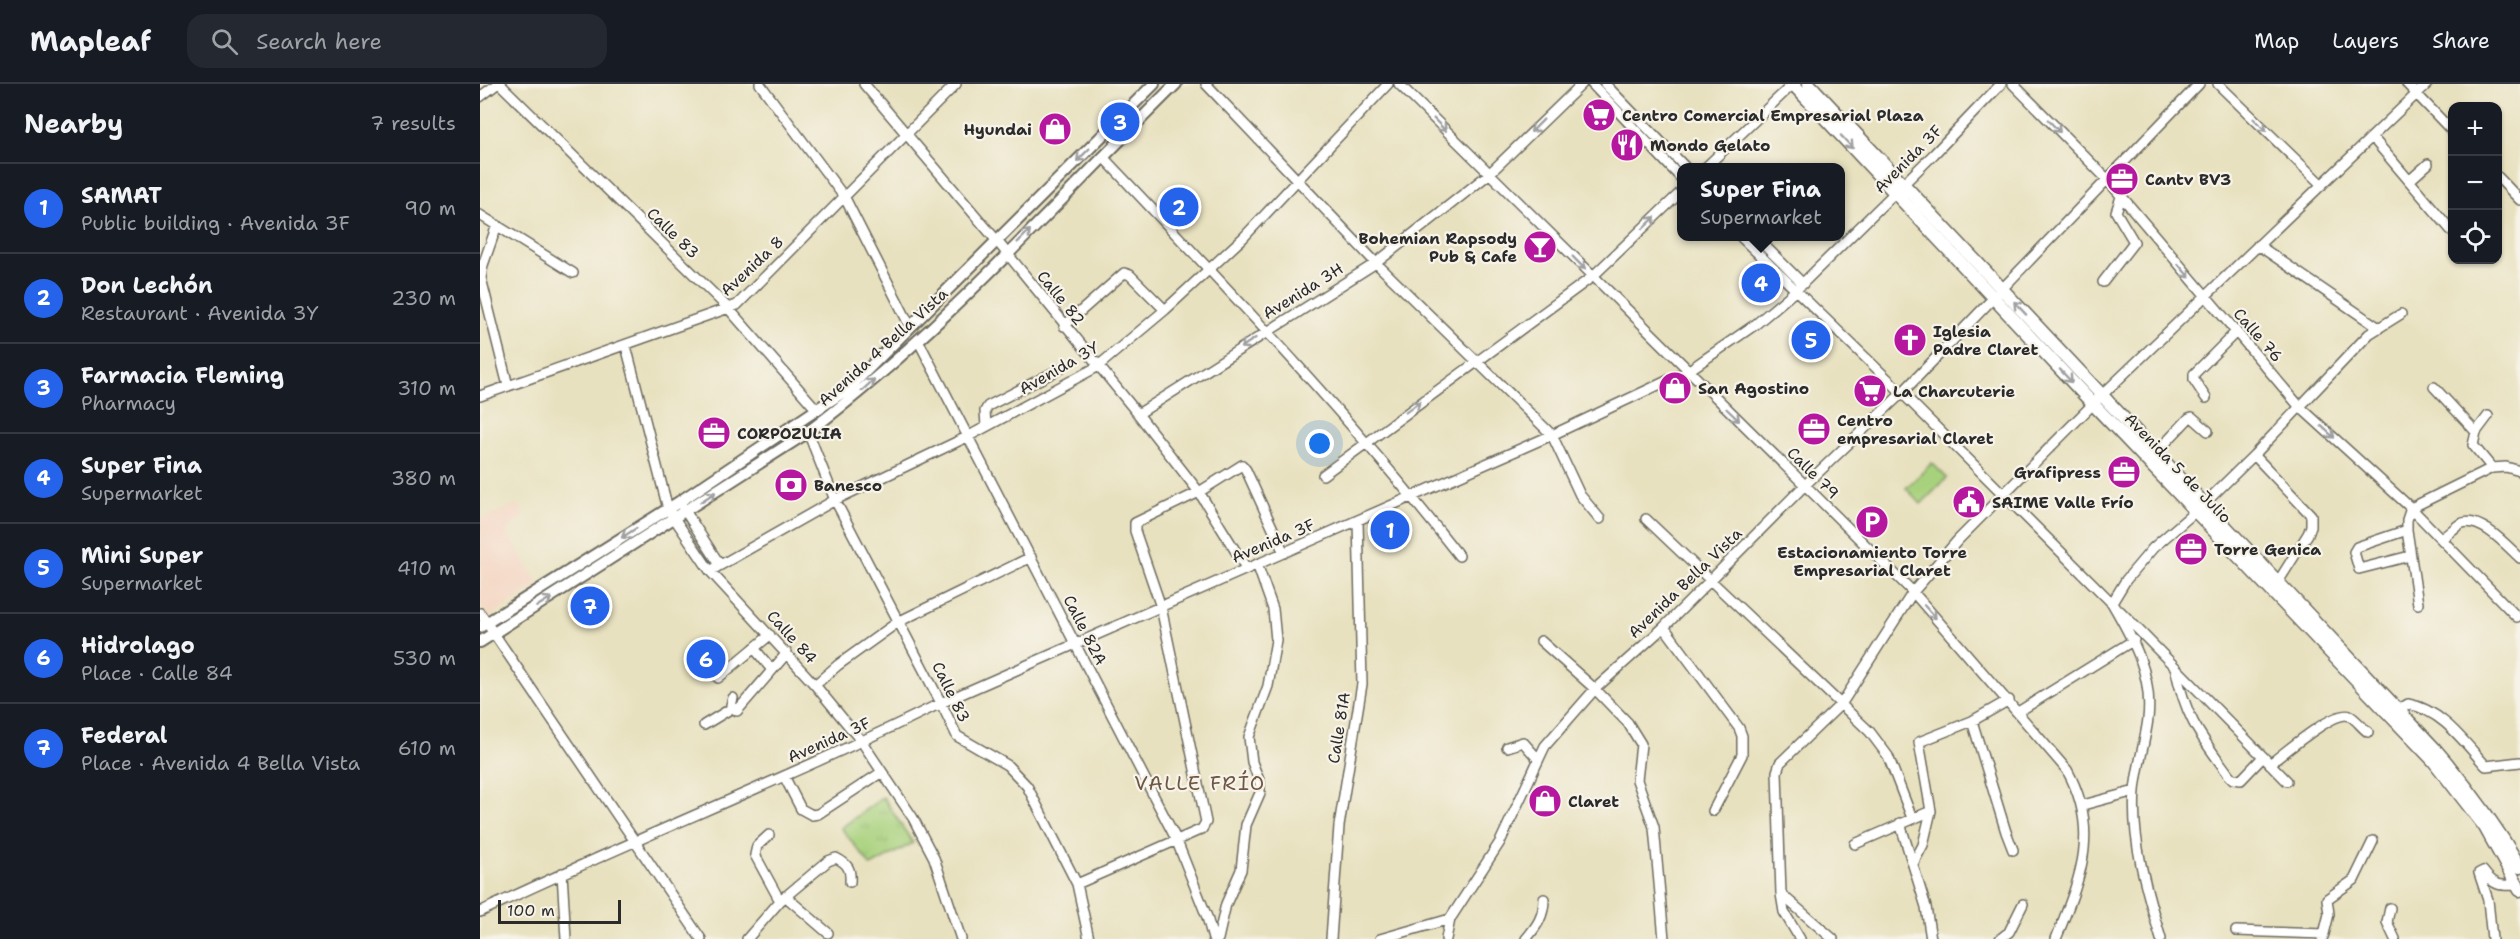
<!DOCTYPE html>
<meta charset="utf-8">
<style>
:root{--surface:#171b24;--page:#242831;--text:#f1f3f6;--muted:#9ea1a6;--line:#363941;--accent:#2563eb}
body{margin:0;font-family:"Shantell Sans",sans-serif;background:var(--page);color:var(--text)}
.controls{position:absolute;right:18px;top:18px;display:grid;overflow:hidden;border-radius:12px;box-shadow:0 2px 4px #0004}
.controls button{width:54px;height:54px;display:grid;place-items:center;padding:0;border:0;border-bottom:2px solid var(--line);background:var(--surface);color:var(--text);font:30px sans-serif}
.scale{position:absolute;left:18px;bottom:15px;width:123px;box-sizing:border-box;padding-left:6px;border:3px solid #2b2b2b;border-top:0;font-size:16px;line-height:21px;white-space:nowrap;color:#2b2b2b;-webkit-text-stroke:4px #f7f3e8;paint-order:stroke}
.you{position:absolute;left:840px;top:360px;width:21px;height:21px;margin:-15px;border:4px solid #fff;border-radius:50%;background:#1a73e8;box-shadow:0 0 0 9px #1a73e833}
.badge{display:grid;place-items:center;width:39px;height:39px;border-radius:50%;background:var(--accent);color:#fff;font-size:20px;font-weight:700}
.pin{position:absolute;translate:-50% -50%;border:3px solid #fff;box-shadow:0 2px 6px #0006}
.popup{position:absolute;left:1197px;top:79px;width:168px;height:78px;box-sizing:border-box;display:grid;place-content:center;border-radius:12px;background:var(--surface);filter:drop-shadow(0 2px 4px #0005);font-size:20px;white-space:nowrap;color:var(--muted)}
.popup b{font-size:22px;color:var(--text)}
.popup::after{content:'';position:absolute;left:50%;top:100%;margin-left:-12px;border:12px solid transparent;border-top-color:var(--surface)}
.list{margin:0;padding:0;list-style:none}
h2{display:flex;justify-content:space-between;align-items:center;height:78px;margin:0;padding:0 24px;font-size:26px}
h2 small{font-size:20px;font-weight:400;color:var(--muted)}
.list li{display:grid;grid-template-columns:39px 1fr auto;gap:18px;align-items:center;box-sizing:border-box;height:90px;padding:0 24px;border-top:2px solid var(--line)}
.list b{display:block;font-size:22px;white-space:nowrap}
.list p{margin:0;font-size:20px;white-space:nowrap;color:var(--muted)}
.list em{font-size:20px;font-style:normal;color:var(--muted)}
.icon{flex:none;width:33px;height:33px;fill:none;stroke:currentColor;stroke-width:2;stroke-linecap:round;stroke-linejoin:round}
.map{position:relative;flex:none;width:2040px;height:855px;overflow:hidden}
header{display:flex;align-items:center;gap:36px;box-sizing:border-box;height:84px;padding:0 30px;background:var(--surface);border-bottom:2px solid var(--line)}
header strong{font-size:28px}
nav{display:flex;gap:33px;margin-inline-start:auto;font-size:21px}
.search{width:420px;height:54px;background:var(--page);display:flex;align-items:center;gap:15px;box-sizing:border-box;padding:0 21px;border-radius:18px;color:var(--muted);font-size:22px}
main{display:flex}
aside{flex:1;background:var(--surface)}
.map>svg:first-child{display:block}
.built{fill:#f4d3c0}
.grass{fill:url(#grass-tufts);stroke:#6a7e54;stroke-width:1.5}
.pitch{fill:#a8d17d;stroke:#6a7e54;stroke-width:1.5}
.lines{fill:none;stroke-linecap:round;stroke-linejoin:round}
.minor-casing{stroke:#6d6b5f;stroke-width:12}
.tertiary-casing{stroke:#6d6b5f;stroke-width:14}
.secondary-casing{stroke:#6d6b5f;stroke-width:15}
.minor{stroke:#fff;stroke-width:9}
.tertiary{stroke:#fff;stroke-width:10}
.secondary{stroke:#fff;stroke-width:12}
.oneway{stroke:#a0a0a0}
.labels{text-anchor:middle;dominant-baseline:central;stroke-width:4.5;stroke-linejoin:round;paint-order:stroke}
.poi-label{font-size:16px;font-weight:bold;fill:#2b2b2b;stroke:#f7f3e8;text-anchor:start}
.street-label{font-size:16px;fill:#2b2b2b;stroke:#f7f3e8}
.quarter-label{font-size:20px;letter-spacing:1.5px;fill:#6d5644;stroke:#f7f3e8}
</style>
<header>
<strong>Mapleaf</strong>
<div class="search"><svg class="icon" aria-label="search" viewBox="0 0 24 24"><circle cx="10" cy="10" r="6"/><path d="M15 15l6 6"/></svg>Search here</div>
<nav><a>Map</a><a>Layers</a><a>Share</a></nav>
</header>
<main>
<aside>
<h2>Nearby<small>7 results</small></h2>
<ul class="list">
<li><span class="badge">1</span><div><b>SAMAT</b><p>Public building · Avenida 3F</p></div><em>90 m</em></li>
<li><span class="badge">2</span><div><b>Don Lechón</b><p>Restaurant · Avenida 3Y</p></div><em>230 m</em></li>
<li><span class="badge">3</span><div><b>Farmacia Fleming</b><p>Pharmacy</p></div><em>310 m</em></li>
<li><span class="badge">4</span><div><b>Super Fina</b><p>Supermarket</p></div><em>380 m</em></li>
<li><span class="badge">5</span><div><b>Mini Super</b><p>Supermarket</p></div><em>410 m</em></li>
<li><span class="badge">6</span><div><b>Hidrolago</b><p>Place · Calle 84</p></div><em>530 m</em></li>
<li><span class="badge">7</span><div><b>Federal</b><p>Place · Avenida 4 Bella Vista</p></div><em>610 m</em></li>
</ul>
</aside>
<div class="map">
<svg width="2040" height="855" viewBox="0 0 2040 855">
<defs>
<pattern id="grass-tufts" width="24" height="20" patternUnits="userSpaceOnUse" patternTransform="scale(1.5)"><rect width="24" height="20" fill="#a8d17d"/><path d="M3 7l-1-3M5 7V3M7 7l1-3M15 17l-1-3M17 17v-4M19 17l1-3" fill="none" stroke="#91b46c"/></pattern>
</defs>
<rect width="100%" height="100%" fill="#f7f3e8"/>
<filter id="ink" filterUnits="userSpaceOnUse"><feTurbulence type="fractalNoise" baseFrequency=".0167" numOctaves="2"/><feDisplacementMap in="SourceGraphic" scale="12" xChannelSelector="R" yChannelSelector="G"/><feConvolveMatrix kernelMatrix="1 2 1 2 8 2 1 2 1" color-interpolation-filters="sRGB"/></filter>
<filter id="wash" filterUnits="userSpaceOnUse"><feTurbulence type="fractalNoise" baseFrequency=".008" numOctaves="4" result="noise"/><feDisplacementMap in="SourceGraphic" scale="24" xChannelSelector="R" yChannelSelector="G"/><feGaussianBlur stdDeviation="1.35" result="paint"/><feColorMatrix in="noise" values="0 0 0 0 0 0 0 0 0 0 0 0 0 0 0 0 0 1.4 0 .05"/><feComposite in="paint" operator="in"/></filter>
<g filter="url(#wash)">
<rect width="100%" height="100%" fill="#e8e1bf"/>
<path class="built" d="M38 420 44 432 26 446 59 501 8 533 0 521V435Z"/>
<path class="grass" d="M403 713 433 759 391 782 361 744Z"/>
<path class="pitch" d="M1452 379 1467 394 1441 420 1426 404Z"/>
</g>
<g filter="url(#ink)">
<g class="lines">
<defs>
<path id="minor" d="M20 0 249 225 337 326
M280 0 365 114 430 242
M384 0 517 157 658 330 719 408 766 484
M726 0 896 179 1072 351 1100 411 1120 435
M919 0 1433 508 1587 686C1621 748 1600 794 1576 855
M1112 0 1202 95
M1125 0 1205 83
M1533 0 1626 94 1819 322 1931 424 2012 384 2026 383 2040 387
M1738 0 1842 101
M1927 0 1972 47
M0 13 17 0
M1892 53 1971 146
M623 73C745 202 869 331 979 472
M1226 83 1313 0
M2018 93 2040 116
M1929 97 1948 80
M0 131 93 189
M17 141 3 181 1 194 28 302
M1260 152 1422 309 1632 519C1653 555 1673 591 1668 635 1665 659 1657 683 1655 707 1651 756 1667 808 1681 855
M1275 152 1323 200
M1778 161 1899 244
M1623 198 1654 158 1636 128 1641 113
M584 242 644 189 650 191 685 226
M438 256 696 755 727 833 733 855
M146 262 188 425 230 487 335 601 382 658 433 734 454 774 481 855
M1954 303 1996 348
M0 312 257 221 476 0
M1726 314 1714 296V290L1756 248
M658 330 896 179 1009 90 1102 0
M2008 332 1996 348 1993 361 2012 384
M506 342 505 327 508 322 580 285
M328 348 355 416 461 619 477 652 527 681 547 702 597 800 609 855
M1676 369 1709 334 1712 333 1728 347
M1774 371 1831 431V442L1828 450 1798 498
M843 391 1112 193 1202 107
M202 422 240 481
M1166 435 1390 648 1408 672 1432 734
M1927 446 1877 463 1874 468 1879 485 1930 472
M1961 455C1967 451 1974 444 1980 440 1999 430 2028 463 2040 474
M230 487 355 416 489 352 617 283 685 226 763 154 908 0
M1632 519 1646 496 1673 464 1724 420 1774 371 1889 250 1921 230
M1938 520 1927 446V436L1931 424 2037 533
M1640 527 1807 697
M0 529 221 855
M1184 543 1259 644 1262 652V671L1233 727
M1061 557 1115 605 1148 639 1161 660 1157 696 1174 743 1184 855
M274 564 292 586
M1695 583C1706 635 1719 650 1749 691L1753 695 1761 696 1783 673
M238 594 290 551
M335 601 358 581 418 538 551 473
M253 614 251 621 257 627 307 569
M1918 626 1928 620C1962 626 1984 658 2006 682L2040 678
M1538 628 1654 556
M1492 637 1526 748 1533 766
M224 641 252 624
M1027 663 1043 658 1058 675
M1790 680C1803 670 1855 625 1870 632 1876 635 1882 644 1888 648
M304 692 321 725 332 731 338 730 402 688
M1603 721 1655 707
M1420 739 1446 823 1451 855
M289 751 277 762 275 771 300 817
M1375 760 1451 727 1439 658 1492 637 1529 616
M1434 778 1443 761 1451 727
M82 789 86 855
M597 800 722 745 726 738 681 523 655 447V439L719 408 762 381 766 386 804 469
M1301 810 1353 855
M305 812 348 849
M1910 824 1907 838 1915 855
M0 828C152 755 310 694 461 619L1072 351 1208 287 1276 240 1315 207 1454 70 1521 0
M1756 847 1844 850 1842 855
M1844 850 1849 830 1847 815 1874 796 1893 757
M267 855 300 817 348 777 356 774C368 780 371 785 370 798
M738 855 746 820 761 786 766 741 780 709V699L772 678 769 653 788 602 796 556 793 525 777 480
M851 855 859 742 882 600 878 436
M900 855 970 835
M966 855 970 835 1020 758 1065 662 1115 605 1184 543 1324 402 1422 309 1719 0
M1046 855C1057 842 1064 832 1064 815
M1320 855 1304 828 1301 810 1297 688 1300 679 1362 619 1433 508 1478 456 1621 312 1947 0
M1520 855 1529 848 1543 820
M2012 855 2008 816 1999 789 2003 787C2014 802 2020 802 2038 801"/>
<path id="tertiary" d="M0 543 199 418 369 304 674 0
M0 558 328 348C463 247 576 118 696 0"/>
<path id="secondary" d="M1313 0 1613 320 1953 676 2005 743 2040 806
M1329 0 1954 664C1987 702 2015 740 2040 783"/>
</defs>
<use href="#minor" class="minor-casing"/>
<use href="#tertiary" class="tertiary-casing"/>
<use href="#secondary" class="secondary-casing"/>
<use href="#minor" class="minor"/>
<use href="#tertiary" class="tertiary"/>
<use href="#secondary" class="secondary"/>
</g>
<defs><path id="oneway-shaft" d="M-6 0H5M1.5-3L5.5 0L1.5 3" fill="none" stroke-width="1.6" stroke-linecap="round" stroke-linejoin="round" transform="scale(1.5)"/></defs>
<g class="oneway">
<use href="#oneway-shaft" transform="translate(960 41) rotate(45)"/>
<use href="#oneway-shaft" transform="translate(1780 41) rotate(44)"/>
<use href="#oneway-shaft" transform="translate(1057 42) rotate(135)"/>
<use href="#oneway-shaft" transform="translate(1574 42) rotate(46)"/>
<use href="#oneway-shaft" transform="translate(1367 58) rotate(47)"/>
<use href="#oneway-shaft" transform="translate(603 71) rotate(135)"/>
<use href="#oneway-shaft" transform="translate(1169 139) rotate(-44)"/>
<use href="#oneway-shaft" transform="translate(544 152) rotate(-45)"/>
<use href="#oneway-shaft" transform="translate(1099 179) rotate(45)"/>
<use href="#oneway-shaft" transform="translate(1704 187) rotate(50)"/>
<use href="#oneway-shaft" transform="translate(1540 224) rotate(-133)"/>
<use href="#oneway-shaft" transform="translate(768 259) rotate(147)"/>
<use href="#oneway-shaft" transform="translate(1586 292) rotate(47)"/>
<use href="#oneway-shaft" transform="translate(388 301) rotate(-42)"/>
<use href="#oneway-shaft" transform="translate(933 323) rotate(-37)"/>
<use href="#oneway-shaft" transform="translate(1253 331) rotate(44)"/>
<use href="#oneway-shaft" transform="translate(1848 348) rotate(42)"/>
<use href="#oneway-shaft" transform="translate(228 413) rotate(-33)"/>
<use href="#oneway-shaft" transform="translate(149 449) rotate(147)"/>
<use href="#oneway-shaft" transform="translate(64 518) rotate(-32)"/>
<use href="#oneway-shaft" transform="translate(1450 528) rotate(48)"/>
</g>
</g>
<defs>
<symbol id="supermarket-disc" viewBox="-11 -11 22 22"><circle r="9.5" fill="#b5179e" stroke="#f7f3e8"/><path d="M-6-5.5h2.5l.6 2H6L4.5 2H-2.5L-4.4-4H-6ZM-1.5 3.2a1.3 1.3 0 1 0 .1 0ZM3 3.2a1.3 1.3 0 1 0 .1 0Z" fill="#fff"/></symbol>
<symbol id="shop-disc" viewBox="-11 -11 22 22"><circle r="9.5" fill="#b5179e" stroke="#f7f3e8"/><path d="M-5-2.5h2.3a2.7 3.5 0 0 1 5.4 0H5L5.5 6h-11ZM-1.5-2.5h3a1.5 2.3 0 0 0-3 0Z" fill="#fff"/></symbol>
<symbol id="restaurant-disc" viewBox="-11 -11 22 22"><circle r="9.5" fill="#b5179e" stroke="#f7f3e8"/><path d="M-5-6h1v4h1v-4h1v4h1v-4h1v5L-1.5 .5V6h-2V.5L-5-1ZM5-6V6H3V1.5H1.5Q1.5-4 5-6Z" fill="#fff"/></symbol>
<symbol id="office-disc" viewBox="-11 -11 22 22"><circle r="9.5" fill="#b5179e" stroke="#f7f3e8"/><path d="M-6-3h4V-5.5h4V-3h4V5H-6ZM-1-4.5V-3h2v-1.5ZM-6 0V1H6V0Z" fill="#fff"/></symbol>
<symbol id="bar-disc" viewBox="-11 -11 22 22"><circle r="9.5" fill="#b5179e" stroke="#f7f3e8"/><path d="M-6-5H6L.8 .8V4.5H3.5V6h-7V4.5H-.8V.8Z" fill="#fff"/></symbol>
<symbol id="church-disc" viewBox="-11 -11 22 22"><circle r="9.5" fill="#b5179e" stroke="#f7f3e8"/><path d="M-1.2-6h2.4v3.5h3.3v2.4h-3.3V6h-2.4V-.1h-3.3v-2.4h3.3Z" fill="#fff"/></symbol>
<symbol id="bank-disc" viewBox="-11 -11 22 22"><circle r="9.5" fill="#b5179e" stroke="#f7f3e8"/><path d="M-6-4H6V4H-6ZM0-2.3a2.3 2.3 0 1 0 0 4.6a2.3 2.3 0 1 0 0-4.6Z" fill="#fff"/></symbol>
<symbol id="civic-disc" viewBox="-11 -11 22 22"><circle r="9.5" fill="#b5179e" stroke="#f7f3e8"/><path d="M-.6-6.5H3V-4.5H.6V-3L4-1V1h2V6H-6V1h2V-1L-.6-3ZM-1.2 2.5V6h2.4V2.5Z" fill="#fff"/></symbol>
<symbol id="parking-disc" viewBox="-11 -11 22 22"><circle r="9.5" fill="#b5179e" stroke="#f7f3e8"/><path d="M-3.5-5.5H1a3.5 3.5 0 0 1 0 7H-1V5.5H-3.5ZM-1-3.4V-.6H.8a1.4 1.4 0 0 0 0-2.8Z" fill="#fff"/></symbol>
</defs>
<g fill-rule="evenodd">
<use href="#supermarket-disc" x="1100" y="12" width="38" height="38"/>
<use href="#shop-disc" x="556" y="26" width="38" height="38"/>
<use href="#restaurant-disc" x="1128" y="42" width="38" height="38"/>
<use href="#office-disc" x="1623" y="76" width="38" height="38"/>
<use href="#bar-disc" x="1041" y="144" width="38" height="38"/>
<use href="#church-disc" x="1411" y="237" width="38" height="38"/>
<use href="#shop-disc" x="1176" y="285" width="38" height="38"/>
<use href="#supermarket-disc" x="1371" y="288" width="38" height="38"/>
<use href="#office-disc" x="1315" y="326" width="38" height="38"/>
<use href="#office-disc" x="215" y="330" width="38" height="38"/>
<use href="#office-disc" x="1625" y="369" width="38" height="38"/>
<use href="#bank-disc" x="292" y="382" width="38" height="38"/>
<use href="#civic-disc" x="1470" y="399" width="38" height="38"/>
<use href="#parking-disc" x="1373" y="419" width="38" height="38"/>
<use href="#office-disc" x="1692" y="446" width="38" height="38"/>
<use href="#shop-disc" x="1046" y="698" width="38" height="38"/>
</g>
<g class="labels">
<g class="poi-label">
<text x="1142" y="31">Centro Comercial Empresarial Plaza</text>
<text x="552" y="45" text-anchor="end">Hyundai</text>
<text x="1170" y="61">Mondo Gelato</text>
<text x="1665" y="95">Cantv BV3</text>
<text x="1037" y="154" text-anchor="end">Bohemian Rapsody<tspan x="1037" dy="18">Pub &amp; Cafe</tspan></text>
<text x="1453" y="247">Iglesia<tspan x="1453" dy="18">Padre Claret</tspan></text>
<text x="1218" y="304">San Agostino</text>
<text x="1413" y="307">La Charcuterie</text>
<text x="1357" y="336">Centro<tspan x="1357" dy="18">empresarial Claret</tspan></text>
<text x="257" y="349">CORPOZULIA</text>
<text x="1621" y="388" text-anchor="end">Grafipress</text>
<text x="334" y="401">Banesco</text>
<text x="1512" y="418">SAIME Valle Frío</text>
<text x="1734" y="465">Torre Genica</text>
<text x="1392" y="468" text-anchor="middle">Estacionamiento Torre<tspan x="1392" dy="18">Empresarial Claret</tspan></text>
<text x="1088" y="717">Claret</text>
</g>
<g class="street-label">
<text transform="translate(1428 75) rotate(-45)">Avenida 3F</text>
<text transform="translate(193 149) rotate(44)">Calle 83</text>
<text transform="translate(272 182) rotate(-43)">Avenida 8</text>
<text transform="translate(823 207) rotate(-32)">Avenida 3H</text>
<text transform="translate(581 214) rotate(51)">Calle 82</text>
<text transform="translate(1778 251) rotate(49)">Calle 76</text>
<text transform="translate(403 263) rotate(-42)">Avenida 4 Bella Vista</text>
<text transform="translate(579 284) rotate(-30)">Avenida 3Y</text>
<text transform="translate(1698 384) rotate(46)">Avenida 5 de Julio</text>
<text transform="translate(1333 389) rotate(45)">Calle 79</text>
<text transform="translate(793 457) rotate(-23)">Avenida 3F</text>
<text transform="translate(1205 499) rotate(-44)">Avenida Bella Vista</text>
<text transform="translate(605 546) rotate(63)">Calle 82A</text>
<text transform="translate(312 553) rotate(48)">Calle 84</text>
<text transform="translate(471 608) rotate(64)">Calle 83</text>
<text transform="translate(859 644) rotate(-81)">Calle 81A</text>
<text transform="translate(349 656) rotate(-24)">Avenida 3F</text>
</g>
<g class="quarter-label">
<text x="720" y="699">VALLE FRÍO</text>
</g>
</g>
</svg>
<div class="controls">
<button>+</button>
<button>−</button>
<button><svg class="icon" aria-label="locate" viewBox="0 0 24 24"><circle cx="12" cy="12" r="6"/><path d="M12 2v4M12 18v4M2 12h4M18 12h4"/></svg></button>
</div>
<div class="scale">100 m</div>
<div class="you"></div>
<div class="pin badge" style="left:910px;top:446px">1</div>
<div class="pin badge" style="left:699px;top:123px">2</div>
<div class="pin badge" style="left:640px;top:38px">3</div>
<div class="pin badge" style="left:1281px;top:199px">4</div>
<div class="popup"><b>Super Fina</b>Supermarket</div>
<div class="pin badge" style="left:1331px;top:256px">5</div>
<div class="pin badge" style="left:226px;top:575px">6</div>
<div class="pin badge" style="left:110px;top:522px">7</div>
</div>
</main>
